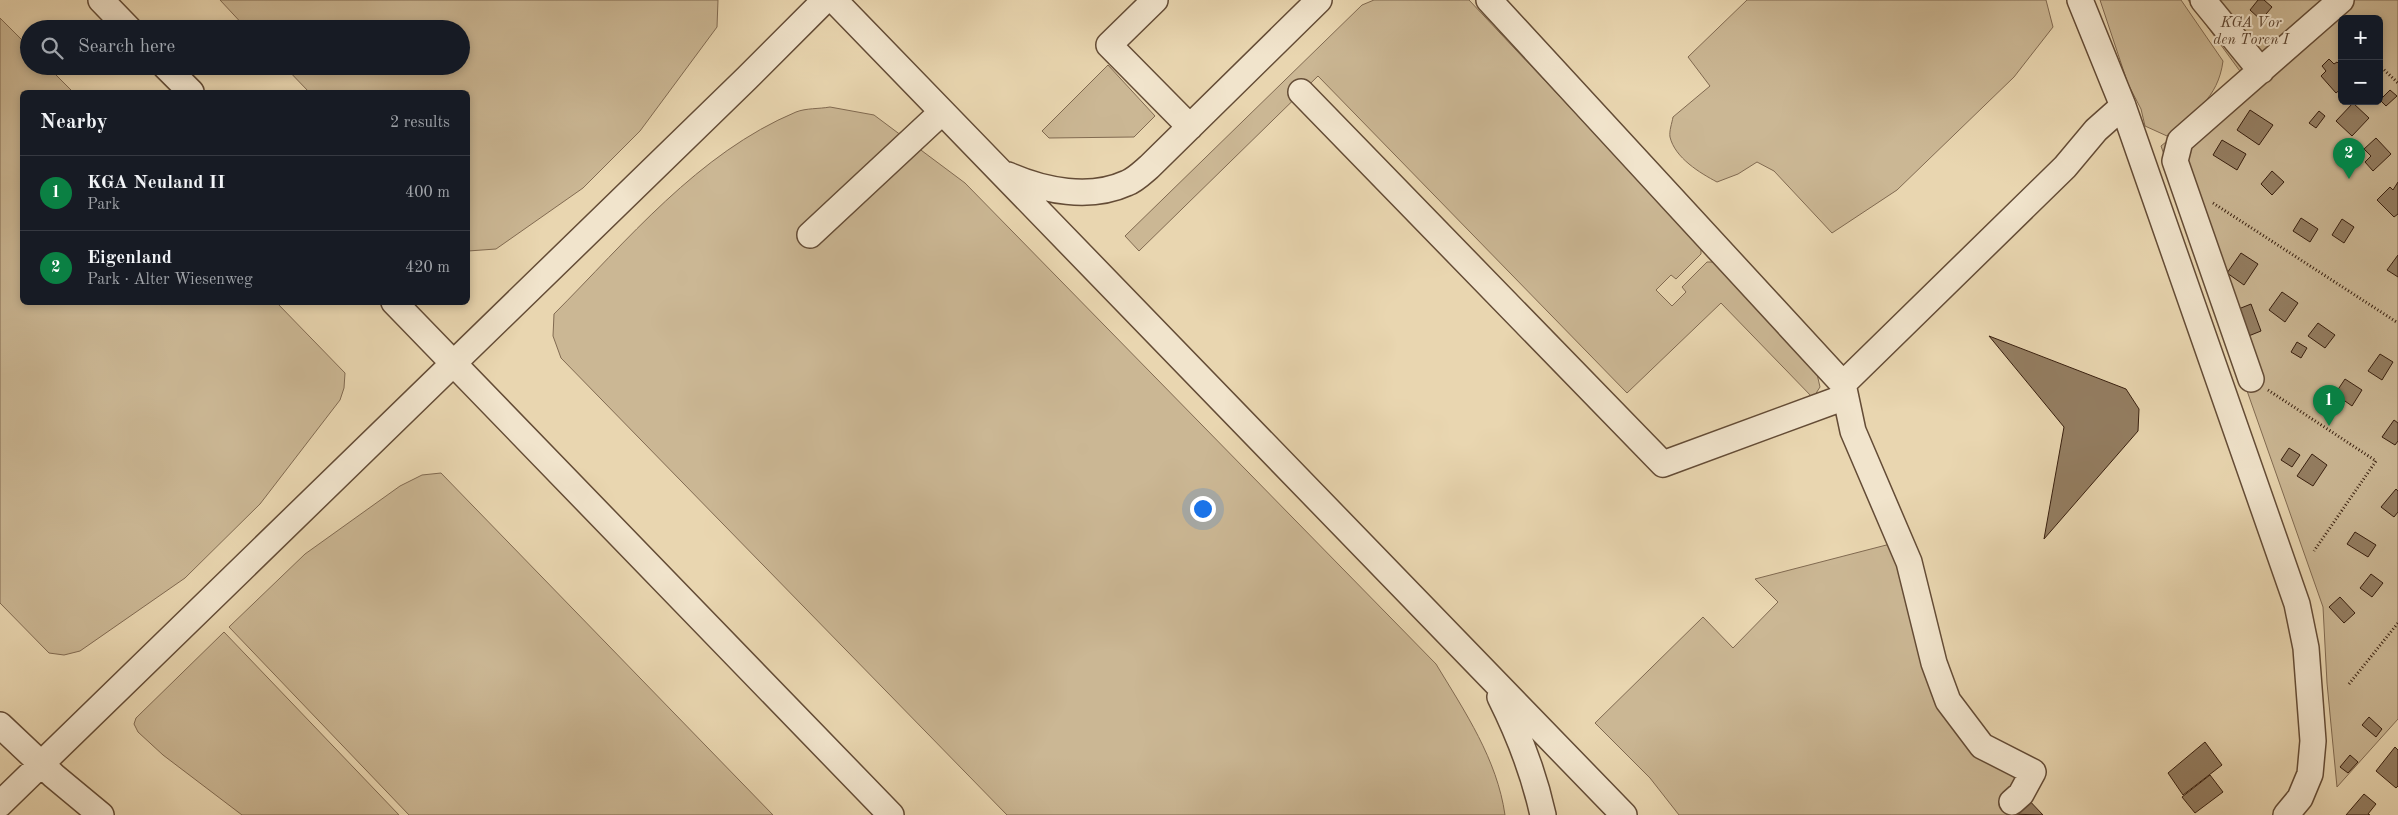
<!DOCTYPE html>
<meta charset="utf-8">
<style>
:root{--surface:#171b24;--page:#20242c;--text:#f1f3f6;--muted:#9ea1a6;--line:#363941;--accent:#0b8043}
body{margin:0;font-family:"Old Standard TT",serif;background:var(--page);color:var(--text)}
.controls{position:absolute;right:15px;top:15px;display:grid;overflow:hidden;border-radius:8px;box-shadow:0 2px 8px #0003}
.controls button{width:45px;height:45px;display:grid;place-items:center;padding:0;border:0;border-bottom:1px solid var(--line);background:var(--surface);color:var(--text);font:25px sans-serif}
.you{position:absolute;left:1202px;top:508px;width:18px;height:18px;margin:-12px;border:4px solid #fff;border-radius:50%;background:#1a73e8;box-shadow:0 0 0 8px #1a73e833}
.badge{display:grid;place-items:center;width:32px;height:32px;border-radius:50%;background:var(--accent);color:#fff;font-size:16px;font-weight:700}
.pin{position:absolute;translate:-50% -41px;filter:drop-shadow(0 1px 2px #0008)}
.pin::after{content:'';position:absolute;top:26px;width:18px;height:15px;background:inherit;clip-path:polygon(0 0,100% 0,50% 100%)}
.list{margin:0;padding:0;list-style:none}
h2{display:flex;justify-content:space-between;align-items:center;height:65px;margin:0;padding:0 20px;font-size:21px}
h2 small{font-size:16px;font-weight:400;color:var(--muted)}
.list li{display:grid;grid-template-columns:32px 1fr auto;gap:15px;align-items:center;box-sizing:border-box;height:75px;padding:0 20px;border-top:1px solid var(--line)}
.list b{display:block;font-size:19px;white-space:nowrap}
.list p{margin:0;font-size:16px;white-space:nowrap;color:var(--muted)}
.list em{font-size:16px;font-style:normal;color:var(--muted)}
.icon{flex:none;width:28px;height:28px;fill:none;stroke:currentColor;stroke-width:2;stroke-linecap:round;stroke-linejoin:round}
.map{position:relative;flex:none;width:2398px;height:815px;overflow:hidden}
.search{position:absolute;background:var(--surface);box-shadow:0 2px 8px #0003;left:20px;top:20px;width:450px;height:55px;display:flex;align-items:center;gap:12px;box-sizing:border-box;padding:0 18px;border-radius:28px;color:var(--muted);font-size:19px}
.panel{position:absolute;background:var(--surface);box-shadow:0 2px 8px #0003;left:20px;top:90px;width:450px;height:215px;border-radius:8px}
.map>svg:first-child{display:block}
.green{fill:#cbb794;stroke:#816a51;fill-rule:evenodd}
.building{fill:#947e62;stroke:#371e0e}
.lines{fill:none;stroke-linecap:round;stroke-linejoin:round}
.minor-casing{stroke:#644c36;stroke-width:28}
.path{stroke:#371e0e;stroke-width:3;stroke-dasharray:1 2.5;stroke-linecap:butt}
.minor{stroke:#f1e4cc;stroke-width:25}
.labels{text-anchor:middle;dominant-baseline:central;stroke-width:4;stroke-linejoin:round;paint-order:stroke}
.park-label{font-size:15px;font-style:italic;fill:#5c4430;stroke:#f1e4cc}
</style>
<div class="map">
<svg width="2398" height="815" viewBox="0 0 2398 815">
<rect width="100%" height="100%" fill="#e9d6b0"/>
<filter id="stains"><feTurbulence type="fractalNoise" baseFrequency=".004" numOctaves="4"/><feColorMatrix values="0 0 0 0 .2 0 0 0 0 .09 0 0 0 0 .02 0 0 0 .5 -.17"/></filter>
<radialGradient id="worn" r=".72"><stop offset=".6" stop-color="#630" stop-opacity="0"/><stop offset="1" stop-color="#630" stop-opacity=".3"/></radialGradient>
<path class="green" d="M220 0H718L717 27 640 131 583 188 496 249 468 251V92H309L284 66H461V29H247Z
M1374 0H1469L1701 247V254L1676 279 1671 275 1656 290 1672 306 1686 292 1682 287 1707 262H1715L1817 374 1820 387 1813 398 1721 303 1627 393 1318 76 1139 251 1125 236 1362 5Z
M1747 0H2046L2053 27 2014 77 1897 190 1832 233 1774 171 1757 162 1738 174 1717 182C1700 173 1675 158 1670 137 1669 131 1672 123 1673 117L1710 86 1688 57Z
M2100 0H2181L2223 61C2218 99 2194 112 2167 136L2145 126 2141 109 2128 84Z
M2188 0H2398V719L2337 787 2327 683 2323 607 2161 146 2245 78ZM2342 19H2379V101H2342Z
M0 18 29 47V66H47L73 92H22V302L277 303 345 373 344 388 340 400 260 504 185 578 80 651 64 655 49 653 0 603Z
M1108 65 1155 116 1134 137 1049 138 1042 131Z
M830 107 874 115 965 183 1436 664C1465 712 1497 759 1505 815H1007L561 358 553 336 554 314C627 241 698 153 796 112 806 108 819 109 830 107Z
M441 473 773 815H409L229 627 305 554 400 486 422 475Z
M1898 542 1931 675 2026 776 2009 815H1679L1650 778 1595 723 1703 617 1733 648 1778 602 1755 579Z
M224 632 399 815H242L163 755 138 732 134 724 136 718Z"/>
<path class="building" d="M2258 0H2264L2272 7 2261 20 2250 10Z
M2329 59 2334 64 2337 62 2342 67V88L2336 93 2321 76 2326 71 2322 66Z
M2390 90 2397 96 2386 106 2380 100Z
M2353 103 2369 118 2352 136 2336 121Z
M2250 110 2273 125 2259 145 2237 130Z
M2319 111 2325 116 2316 128 2309 123Z
M2376 138 2391 154 2373 171 2365 162 2371 156 2364 149Z
M2222 140 2246 154 2237 170 2213 155Z
M2272 171 2284 182 2272 195 2261 184Z
M2398 182V214L2394 217 2377 200 2390 187 2393 190Z
M2301 218 2318 229 2310 242 2293 231Z
M2342 219 2354 227 2344 243 2332 235Z
M2241 253 2258 264 2244 285 2227 273Z
M2398 255V277L2387 270Z
M2282 292 2298 303 2285 322 2269 310Z
M2251 304 2261 331 2246 337 2236 310Z
M2318 323 2335 335 2325 348 2308 336Z
M1989 336 2126 389 2139 409 2138 431 2044 539 2064 427Z
M2297 342 2307 348 2301 358 2291 352Z
M2380 354 2393 362 2382 380 2368 371Z
M2345 379 2362 390 2352 406 2335 394Z
M2394 420 2398 423V441L2395 445 2382 437Z
M2289 448 2300 455 2292 467 2281 460Z
M2312 454 2327 465 2313 486 2297 476Z
M2396 489 2398 491V512L2394 517 2381 507Z
M2355 532 2376 545 2368 557 2347 544Z
M2371 574 2383 583 2372 597 2360 588Z
M2340 597 2355 613 2344 623 2329 607Z
M2369 717 2382 729 2376 737 2362 725Z
M2205 742 2222 765 2183 795 2168 773Z
M2395 747 2398 750V786L2396 788 2376 771Z
M2350 755 2358 762 2348 773 2340 767Z
M2210 775 2223 792 2195 813 2182 797Z
M2364 794 2376 804 2368 814 2370 815H2346Z
M2025 796 2043 815 2008 814Z"/>
<g class="lines">
<defs>
<path id="minor" d="M101 0 129 29
M834 0 1624 815
M1155 0 1109 45 1190 127
M1489 0 1843 384 2065 167 2096 130 2123 106
M2080 0 2123 106 2297 604 2306 648 2313 741 2310 774 2300 798 2286 815
M2203 0 2261 71
M165 66 191 92
M1301 92 1663 464 1845 397
M1008 175C1044 191 1090 200 1127 183 1135 180 1142 173 1149 167L1319 0
M810 235 942 112
M394 302 891 815
M2251 379 2175 161 2180 141 2341 0
M1843 384 1853 431 1909 562 1934 663 1948 701 1982 746 2033 772 2021 794 2012 802
M1500 697C1519 735 1534 774 1543 815
M0 725 54 776 101 815
M0 804 747 78 825 0"/>
</defs>
<use href="#minor" class="minor-casing"/>
<path class="path" d="M2379 65 2398 83
M2213 203 2398 323
M2268 390 2376 461 2314 551
M2349 684 2398 623"/>
<use href="#minor" class="minor"/>
</g>
<g class="labels">
<g class="park-label">
<text x="2251" y="23">KGA Vor<tspan x="2251" dy="17">den Toren I</tspan></text>
</g>
</g>
<rect width="100%" height="100%" filter="url(#stains)"/>
<rect width="100%" height="100%" fill="url(#worn)"/>
</svg>
<div class="controls">
<button>+</button>
<button>−</button>
</div>
<div class="you"></div>
<div class="pin badge" style="left:2329px;top:426px">1</div>
<div class="pin badge" style="left:2349px;top:179px">2</div>
<div class="search"><svg class="icon" aria-label="search" viewBox="0 0 24 24"><circle cx="10" cy="10" r="6"/><path d="M15 15l6 6"/></svg>Search here</div>
<section class="panel">
<h2>Nearby<small>2 results</small></h2>
<ul class="list">
<li><span class="badge">1</span><div><b>KGA Neuland II</b><p>Park</p></div><em>400 m</em></li>
<li><span class="badge">2</span><div><b>Eigenland</b><p>Park · Alter Wiesenweg</p></div><em>420 m</em></li>
</ul>
</section>
</div>
